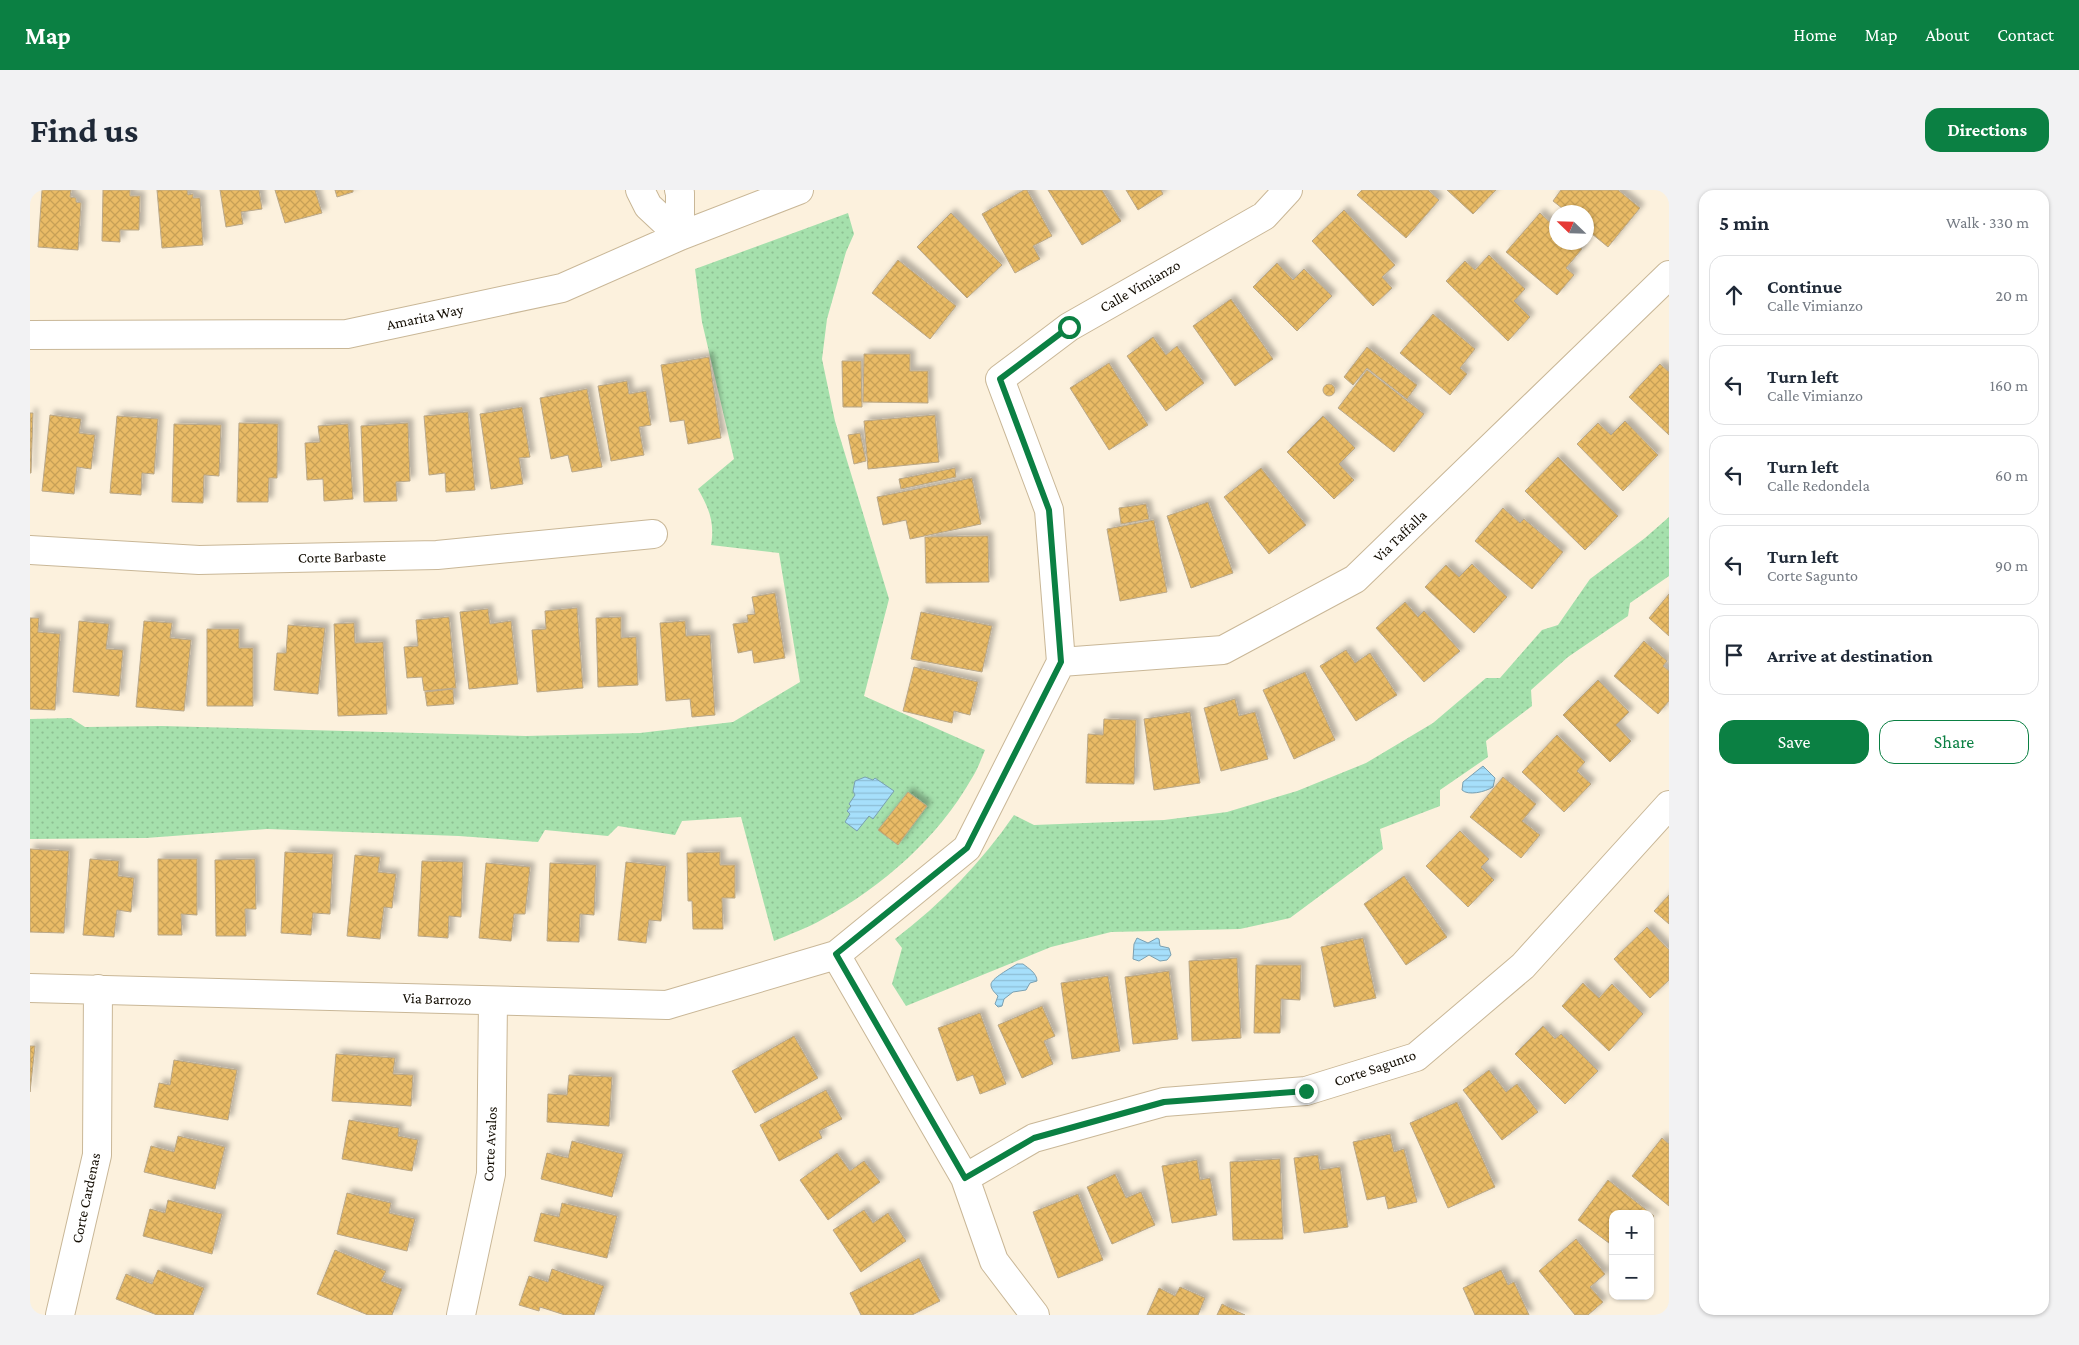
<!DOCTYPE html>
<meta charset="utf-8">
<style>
:root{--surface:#fff;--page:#f2f2f3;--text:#1f2937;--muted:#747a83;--line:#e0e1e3;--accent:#0b8043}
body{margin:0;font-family:"Crimson Pro",serif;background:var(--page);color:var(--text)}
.controls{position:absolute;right:15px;bottom:15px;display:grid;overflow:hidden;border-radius:10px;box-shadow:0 1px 4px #0004}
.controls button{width:45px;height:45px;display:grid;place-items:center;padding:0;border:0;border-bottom:1px solid var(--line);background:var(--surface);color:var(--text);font:25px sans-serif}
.compass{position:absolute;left:1519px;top:15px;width:45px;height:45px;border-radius:50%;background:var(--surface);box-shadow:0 1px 4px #0004;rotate:293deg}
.stop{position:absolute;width:15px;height:15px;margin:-11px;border:4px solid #0b8043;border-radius:50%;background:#fff}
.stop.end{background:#0b8043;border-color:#fff;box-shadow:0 1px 5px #0008}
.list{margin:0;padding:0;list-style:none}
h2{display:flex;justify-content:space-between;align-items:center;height:65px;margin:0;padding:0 20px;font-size:21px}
h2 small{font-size:16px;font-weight:400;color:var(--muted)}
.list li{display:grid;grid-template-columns:32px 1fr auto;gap:15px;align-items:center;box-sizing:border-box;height:80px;margin:0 10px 10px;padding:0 10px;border:1px solid var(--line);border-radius:15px}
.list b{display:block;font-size:19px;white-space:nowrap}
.list p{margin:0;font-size:16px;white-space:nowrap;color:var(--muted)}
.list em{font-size:16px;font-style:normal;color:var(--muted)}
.actions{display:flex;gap:10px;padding:15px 20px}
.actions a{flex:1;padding:11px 0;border:1px solid var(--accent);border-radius:15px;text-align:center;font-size:18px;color:var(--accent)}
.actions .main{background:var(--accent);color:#fff}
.icon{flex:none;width:28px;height:28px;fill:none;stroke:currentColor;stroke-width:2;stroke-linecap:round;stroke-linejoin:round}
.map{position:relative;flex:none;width:1639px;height:1125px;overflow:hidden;border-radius:15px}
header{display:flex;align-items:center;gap:30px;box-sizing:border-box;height:70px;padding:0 25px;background:var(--accent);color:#fff}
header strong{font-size:24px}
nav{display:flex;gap:28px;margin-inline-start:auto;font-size:18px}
.intro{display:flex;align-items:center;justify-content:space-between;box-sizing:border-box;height:120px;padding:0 30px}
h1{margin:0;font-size:35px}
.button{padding:12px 22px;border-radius:15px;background:var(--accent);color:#fff;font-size:18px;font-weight:700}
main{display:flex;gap:30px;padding:0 30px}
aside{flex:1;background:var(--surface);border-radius:15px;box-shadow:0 1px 4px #0004}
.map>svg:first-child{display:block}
.park{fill:url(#park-dots)}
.water{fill:url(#water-rules);stroke:#7aa0b1}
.building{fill:url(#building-cross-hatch);stroke:#b9a788;filter:url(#shadow)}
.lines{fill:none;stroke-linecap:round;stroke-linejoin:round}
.minor-casing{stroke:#c9b797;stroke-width:30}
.minor{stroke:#fff;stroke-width:28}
.route{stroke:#0b8043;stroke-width:6}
.labels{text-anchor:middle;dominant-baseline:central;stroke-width:4;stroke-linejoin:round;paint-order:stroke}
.street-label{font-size:15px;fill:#130d03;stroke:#fff}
</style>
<header>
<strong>Map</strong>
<nav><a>Home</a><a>Map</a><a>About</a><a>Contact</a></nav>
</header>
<div class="intro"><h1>Find us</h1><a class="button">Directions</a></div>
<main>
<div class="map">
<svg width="1639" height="1125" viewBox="0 0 1639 1125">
<defs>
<pattern id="park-dots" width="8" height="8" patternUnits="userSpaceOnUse" patternTransform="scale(1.25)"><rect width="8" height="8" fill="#a5e0ac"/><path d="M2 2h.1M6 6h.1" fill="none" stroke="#8dbf92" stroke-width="1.8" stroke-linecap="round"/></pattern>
<pattern id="water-rules" width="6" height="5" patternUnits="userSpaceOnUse" patternTransform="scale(1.25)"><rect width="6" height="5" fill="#a6dffb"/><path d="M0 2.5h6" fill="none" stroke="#8ebed6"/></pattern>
<pattern id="building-cross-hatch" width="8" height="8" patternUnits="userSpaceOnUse" patternTransform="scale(1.25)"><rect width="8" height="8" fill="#e9bb66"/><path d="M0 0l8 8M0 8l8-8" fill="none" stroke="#c7a057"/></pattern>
<filter id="shadow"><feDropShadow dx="4.5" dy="-4.5" stdDeviation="2.5" flood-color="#0004"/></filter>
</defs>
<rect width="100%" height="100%" fill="#fcf1dd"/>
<path class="park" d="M818 23 824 44 816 62 797 129 792 169 805 231 859 409 834 506 955 560C951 569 948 579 942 588 908 648 853 696 793 729 778 738 760 744 744 751L711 627 652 631 645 645 588 636 578 646 515 640 508 652 429 646 237 639 116 648 0 649V529L41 528 55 537 132 536 496 546 610 543 703 532 770 492 749 363 681 355C685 333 679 318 668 299L704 269 672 132 665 79Z
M1639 327V386L1600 413 1598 426 1538 467 1501 500 1502 516 1456 551 1458 567 1410 600V616L1350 639 1353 659 1260 728 1210 739 1081 742 1021 757 876 816 862 794 872 758 865 749C912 713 951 673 984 625L1004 635 1134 630 1197 622 1267 601 1336 573 1403 533 1456 488H1470L1512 440 1528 435 1560 389 1615 348Z"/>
<path class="water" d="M1453 576 1465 588 1463 597C1455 602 1438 606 1432 600L1433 592Z
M835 587 843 590 845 588 864 601 843 629 839 626 827 641 815 632 820 624 817 621 821 616 819 614 825 605 823 601 825 591Z
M1107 748 1118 753 1127 748 1129 749 1130 756 1139 758 1141 765 1137 770 1130 771 1119 765 1109 771 1103 769 1104 754Z
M987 774H993C998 778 1007 783 1007 791L1000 793 996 800 983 802 974 809 972 816 968 817 965 814 968 806C965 803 961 799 961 795 960 789 981 778 987 774Z"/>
<path class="building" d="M12 0H41L40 7 46 8V12L51 13 48 60 8 57Z
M73 0H100V6H110L109 40H90V52L72 51Z
M127 0H157L158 5 163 4V8H170L173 55 132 58Z
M190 0H229L232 19 211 22 213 34 196 37Z
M245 0H285L292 23 255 33Z
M305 0H323V2L307 7Z
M994 0H997L1022 46 1003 56 1010 69 985 83 952 24Z
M1018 0H1072L1091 31 1052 55Z
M1096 0H1131L1133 4 1108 20Z
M1332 0H1398L1409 10 1376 48 1327 5Z
M1417 0H1466L1443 24Z
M1531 0H1588L1610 18 1578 57 1556 39V22H1537L1523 11Z
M1314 20 1365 75 1352 87 1362 98 1343 116 1282 51Z
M921 23 972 75 937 108 887 57Z
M1510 23 1526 38V52H1544L1552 59 1536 78 1544 85 1527 105 1476 62Z
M1459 65 1495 99 1484 111 1500 127 1478 151 1416 91 1435 71 1445 80Z
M868 70 926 116 900 149 842 103Z
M1247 73 1263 90 1274 79 1302 106 1267 141 1223 97Z
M1201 109 1243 169 1205 196 1163 136Z
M1403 124 1445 159 1430 178 1437 184 1420 205 1370 163Z
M1123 147 1136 165 1147 156 1174 193 1136 221 1097 166Z
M1337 157 1387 195 1377 209 1337 178 1323 195 1314 187Z
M834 164H880V181H898V213L833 212Z
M679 167 691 248 658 254 654 230 640 232 631 175Z
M812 171H831L832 217H813Z
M1079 173 1118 235 1079 260 1040 198Z
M1630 174 1639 182V245L1599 207Z
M1337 180 1394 224 1364 262 1308 218Z
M597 191 599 204 616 201 621 235 609 237 614 265 581 271 568 196Z
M1293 200a6 6 0 1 1 12 0a6 6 0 1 1-12 0Z
M557 199 572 277 542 282 538 265 521 269 510 208Z
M492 217 500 267 489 268 493 294 461 299 450 224Z
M438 222 445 300 416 302 415 283 399 285 394 226Z
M0 223H3L1 283H0Z
M20 225 51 229 49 243 65 245 61 279 47 277 44 304 12 301Z
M905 225 909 272 838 279 834 231Z
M87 226 128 229 124 284 112 283 111 305 80 303Z
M1293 226 1325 258 1309 274 1324 290 1304 309 1257 262Z
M1595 231 1628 265 1593 301 1547 254 1568 233 1581 245Z
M209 233 248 234 247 288H239L238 312H207Z
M378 233 380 291 366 292 367 311 334 312 331 236Z
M144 234 191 235 189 286 174 285 173 313 142 312Z
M318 234 323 309 294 311 293 289 277 290 275 253 290 252 288 236Z
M830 243 836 271 824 274 818 245Z
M1528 267 1588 326 1555 360 1495 301Z
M925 278 926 287 871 299 869 289Z
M1231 278 1276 335 1239 364 1194 307Z
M942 288 951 334 880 349 876 330 853 335 847 307Z
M1178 312 1203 383 1161 398 1137 326Z
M1116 314 1119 329 1091 334 1089 318Z
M1473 318 1490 333 1494 329 1533 362 1502 399 1445 351Z
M1124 330 1137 402 1090 411 1077 339Z
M958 346 959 392 896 393 895 347Z
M1442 374 1477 407 1444 443 1395 397 1416 375 1429 387Z
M745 403 755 468 724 473 722 460 708 463 703 434 718 432 717 425 725 424 722 407Z
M1639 404V446L1619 428Z
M1375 412 1388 427 1394 421 1430 461 1394 492 1346 438Z
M547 418 553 498 507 502 502 440 516 439 515 421Z
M458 419 460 434 481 431 488 494 439 499 430 422Z
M891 422 962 436 952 482 881 469Z
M419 427 426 498 394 501 392 487 377 488 374 457 388 456 386 430Z
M591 427V448L606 447 608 495 568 497 566 428Z
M0 428H9L8 442 30 444 25 520 0 519Z
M49 431 79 434 76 459 93 460 89 506 43 502Z
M114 431 142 433 140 448 161 450 154 521 106 517Z
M655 431 656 446 680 445 685 525 662 527 660 509 636 511 630 433Z
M324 433 325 453 353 452 357 524 308 526 304 434Z
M258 435 295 438 288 504 244 500 247 463H256Z
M177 439H209V458H223V516H177Z
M1614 451 1637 471 1633 476 1639 481V511L1628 524 1584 486Z
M1316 460 1325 473 1340 463 1367 505 1326 531 1290 476Z
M884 477 948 492 940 525 924 521 922 533 873 521Z
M1275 482 1305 550 1264 569 1233 500Z
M1568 490 1599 522 1586 535 1601 551 1580 572 1533 525Z
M423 499 424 514 397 516 395 502Z
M1205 509 1209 526 1225 522 1238 569 1191 581 1174 518Z
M1160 522 1170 593 1124 600 1114 529Z
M1074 529 1106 530 1104 594 1056 593 1058 544 1073 545Z
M1527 545 1555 572 1547 581 1561 594 1534 622 1492 582Z
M1473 587 1506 614 1492 631 1510 645 1491 668 1440 627Z
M878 602 897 616 868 655 848 640Z
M1430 641 1459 669 1451 677 1464 690 1438 717 1396 676Z
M0 659 39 661 34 743 0 742Z
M255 662 303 664 300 724 283 723 281 745 251 743Z
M690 662V675H705V708H692L693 739H663L662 711H658L657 663Z
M325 665 350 667 348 682 366 684 362 718 354 717 350 749 317 746Z
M60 669 89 671 88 686 104 688 101 722 87 720 84 747 53 745Z
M128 669H167V725L151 724 152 745H128Z
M225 669 226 719H215L216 746H186L185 670Z
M392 671 433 672 431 727 419 726 418 748 388 746Z
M596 672 636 676 631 731 619 730 616 753 588 750Z
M456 673 500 677 495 724H484L481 751 449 748Z
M520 673 566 675 564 725 550 724 549 752 517 751Z
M1374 686 1417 747 1376 775 1334 714Z
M1639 705V734L1624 721Z
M1617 737 1639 760V790L1620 808 1584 769Z
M1333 748 1346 808 1304 817 1291 757Z
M1207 768 1211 848 1162 851 1159 771Z
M1226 775H1271L1270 810 1251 809 1250 843H1224Z
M1139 781 1148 849 1103 854 1095 787Z
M1078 786 1090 861 1042 869 1031 793Z
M1553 793 1569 808 1582 794 1613 824 1579 861 1532 816Z
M1012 816 1025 846 1014 851 1023 874 992 888 968 835Z
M950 823 976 894 950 904 943 885 927 891 908 838Z
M1513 836 1525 849 1531 844 1568 881 1535 914 1485 864Z
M764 846 788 888 725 923 702 881Z
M0 856H5L0 902Z
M306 864 365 868 363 884 383 885 381 916 302 911Z
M144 870 207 880 198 930 124 917 129 893 140 895Z
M1459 880 1476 902 1487 894 1508 922 1472 950 1433 900Z
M539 885 582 887 579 936 517 932 518 904 537 905Z
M796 900 812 929 789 941 792 948 749 971 730 935Z
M1427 912 1465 997 1418 1018 1380 933Z
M319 930 369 938 368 946 388 950 382 981 312 969Z
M1360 944 1364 962 1374 959 1387 1012 1358 1019 1355 1006 1337 1010 1323 952Z
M148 946 195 957 185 999 114 982 121 956 144 962Z
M1632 948 1639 954V1016L1602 986Z
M542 951 593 964 582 1007 511 989 517 963 538 968Z
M807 963 820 981 834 971 850 992 798 1030 770 990Z
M1288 965 1290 980 1310 977 1318 1037 1274 1043 1264 968Z
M1250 969 1253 1049 1203 1050 1200 972Z
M1167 970 1170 990 1180 988 1187 1025 1142 1033 1132 976Z
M1085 984 1096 1008 1111 1002 1125 1035 1082 1054 1057 997Z
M1578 990 1624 1026 1620 1031V1024H1583V1056L1548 1030Z
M317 1003 361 1013 359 1023 385 1029 377 1061 307 1044Z
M1048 1004 1073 1070 1028 1088 1003 1022Z
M138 1010 192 1024 182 1064 113 1046 120 1019 135 1023Z
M532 1013 587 1026 577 1068 504 1051 511 1023 529 1027Z
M834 1020 843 1033 858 1023 876 1051 831 1082 803 1040Z
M1546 1049 1575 1084 1560 1097 1573 1112 1558 1125H1545L1509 1081Z
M305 1060 356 1081 351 1091 372 1099 362 1125H338L287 1104Z
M889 1068 910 1111 882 1125H831L820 1103Z
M522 1079 574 1096 564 1125H535L510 1117 509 1121 489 1115 499 1086 518 1092Z
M128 1080 174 1098 163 1125H127L86 1109 96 1084 122 1094Z
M1471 1080 1478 1095 1484 1092 1499 1125H1445L1433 1098Z
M1150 1097 1175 1108 1168 1125H1117L1129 1098 1145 1106Z
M1192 1114 1215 1125H1187Z"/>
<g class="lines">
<defs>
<path id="minor" d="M610 0 618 16 650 46
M649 0 650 3V46
M0 145 317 144 532 98 650 46 769 0
M0 360 169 370 407 365 623 344
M1031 472 1193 460 1325 389 1639 85
M806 765 935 988 964 1071 1005 1125
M0 798 637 815 806 765 937 658 1031 472 1019 320 970 189 1039 137 1234 26 1258 0
M935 988 1004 948 1134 912 1276 901 1386 867 1493 776 1639 615
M30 1125 67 965 68 799
M431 1125 461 984 463 811"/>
</defs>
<use href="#minor" class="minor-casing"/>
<use href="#minor" class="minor"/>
</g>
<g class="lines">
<path class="route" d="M1039 137 970 189 1019 320 1031 472 937 658 806 764 935 988 1004 948 1134 912 1276 901"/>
</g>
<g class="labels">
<g class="street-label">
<text transform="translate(1110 96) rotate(-30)">Calle Vimianzo</text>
<text transform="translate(395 127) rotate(-12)">Amarita Way</text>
<text transform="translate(1370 346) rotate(-44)">Via Taffalla</text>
<text transform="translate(312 367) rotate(-1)">Corte Barbaste</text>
<text transform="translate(407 809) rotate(2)">Via Barrozo</text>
<text transform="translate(1345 878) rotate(-19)">Corte Sagunto</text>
<text transform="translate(460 954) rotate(-87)">Corte Avalos</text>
<text transform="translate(56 1008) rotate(-78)">Corte Cardenas</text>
</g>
</g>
</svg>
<div class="controls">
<button>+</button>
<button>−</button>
</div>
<svg class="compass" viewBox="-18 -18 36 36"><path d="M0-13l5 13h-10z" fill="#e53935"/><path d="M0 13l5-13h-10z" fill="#747a83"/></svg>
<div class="stop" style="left:1039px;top:137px"></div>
<div class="stop end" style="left:1276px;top:901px"></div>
</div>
<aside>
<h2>5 min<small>Walk · 330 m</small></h2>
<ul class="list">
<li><svg class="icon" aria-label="ahead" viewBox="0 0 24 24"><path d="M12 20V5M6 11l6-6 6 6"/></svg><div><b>Continue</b><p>Calle Vimianzo</p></div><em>20 m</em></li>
<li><svg class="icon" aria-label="left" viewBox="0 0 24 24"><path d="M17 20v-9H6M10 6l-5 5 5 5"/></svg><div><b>Turn left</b><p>Calle Vimianzo</p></div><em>160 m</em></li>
<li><svg class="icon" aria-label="left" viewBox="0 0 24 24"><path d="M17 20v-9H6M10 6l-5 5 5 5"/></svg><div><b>Turn left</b><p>Calle Redondela</p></div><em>60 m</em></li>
<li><svg class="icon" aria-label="left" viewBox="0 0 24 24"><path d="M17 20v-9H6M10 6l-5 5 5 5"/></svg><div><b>Turn left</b><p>Corte Sagunto</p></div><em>90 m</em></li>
<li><svg class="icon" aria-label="arrive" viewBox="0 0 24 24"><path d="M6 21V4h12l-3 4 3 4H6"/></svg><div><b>Arrive at destination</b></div></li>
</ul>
<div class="actions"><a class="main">Save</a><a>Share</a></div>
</aside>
</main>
